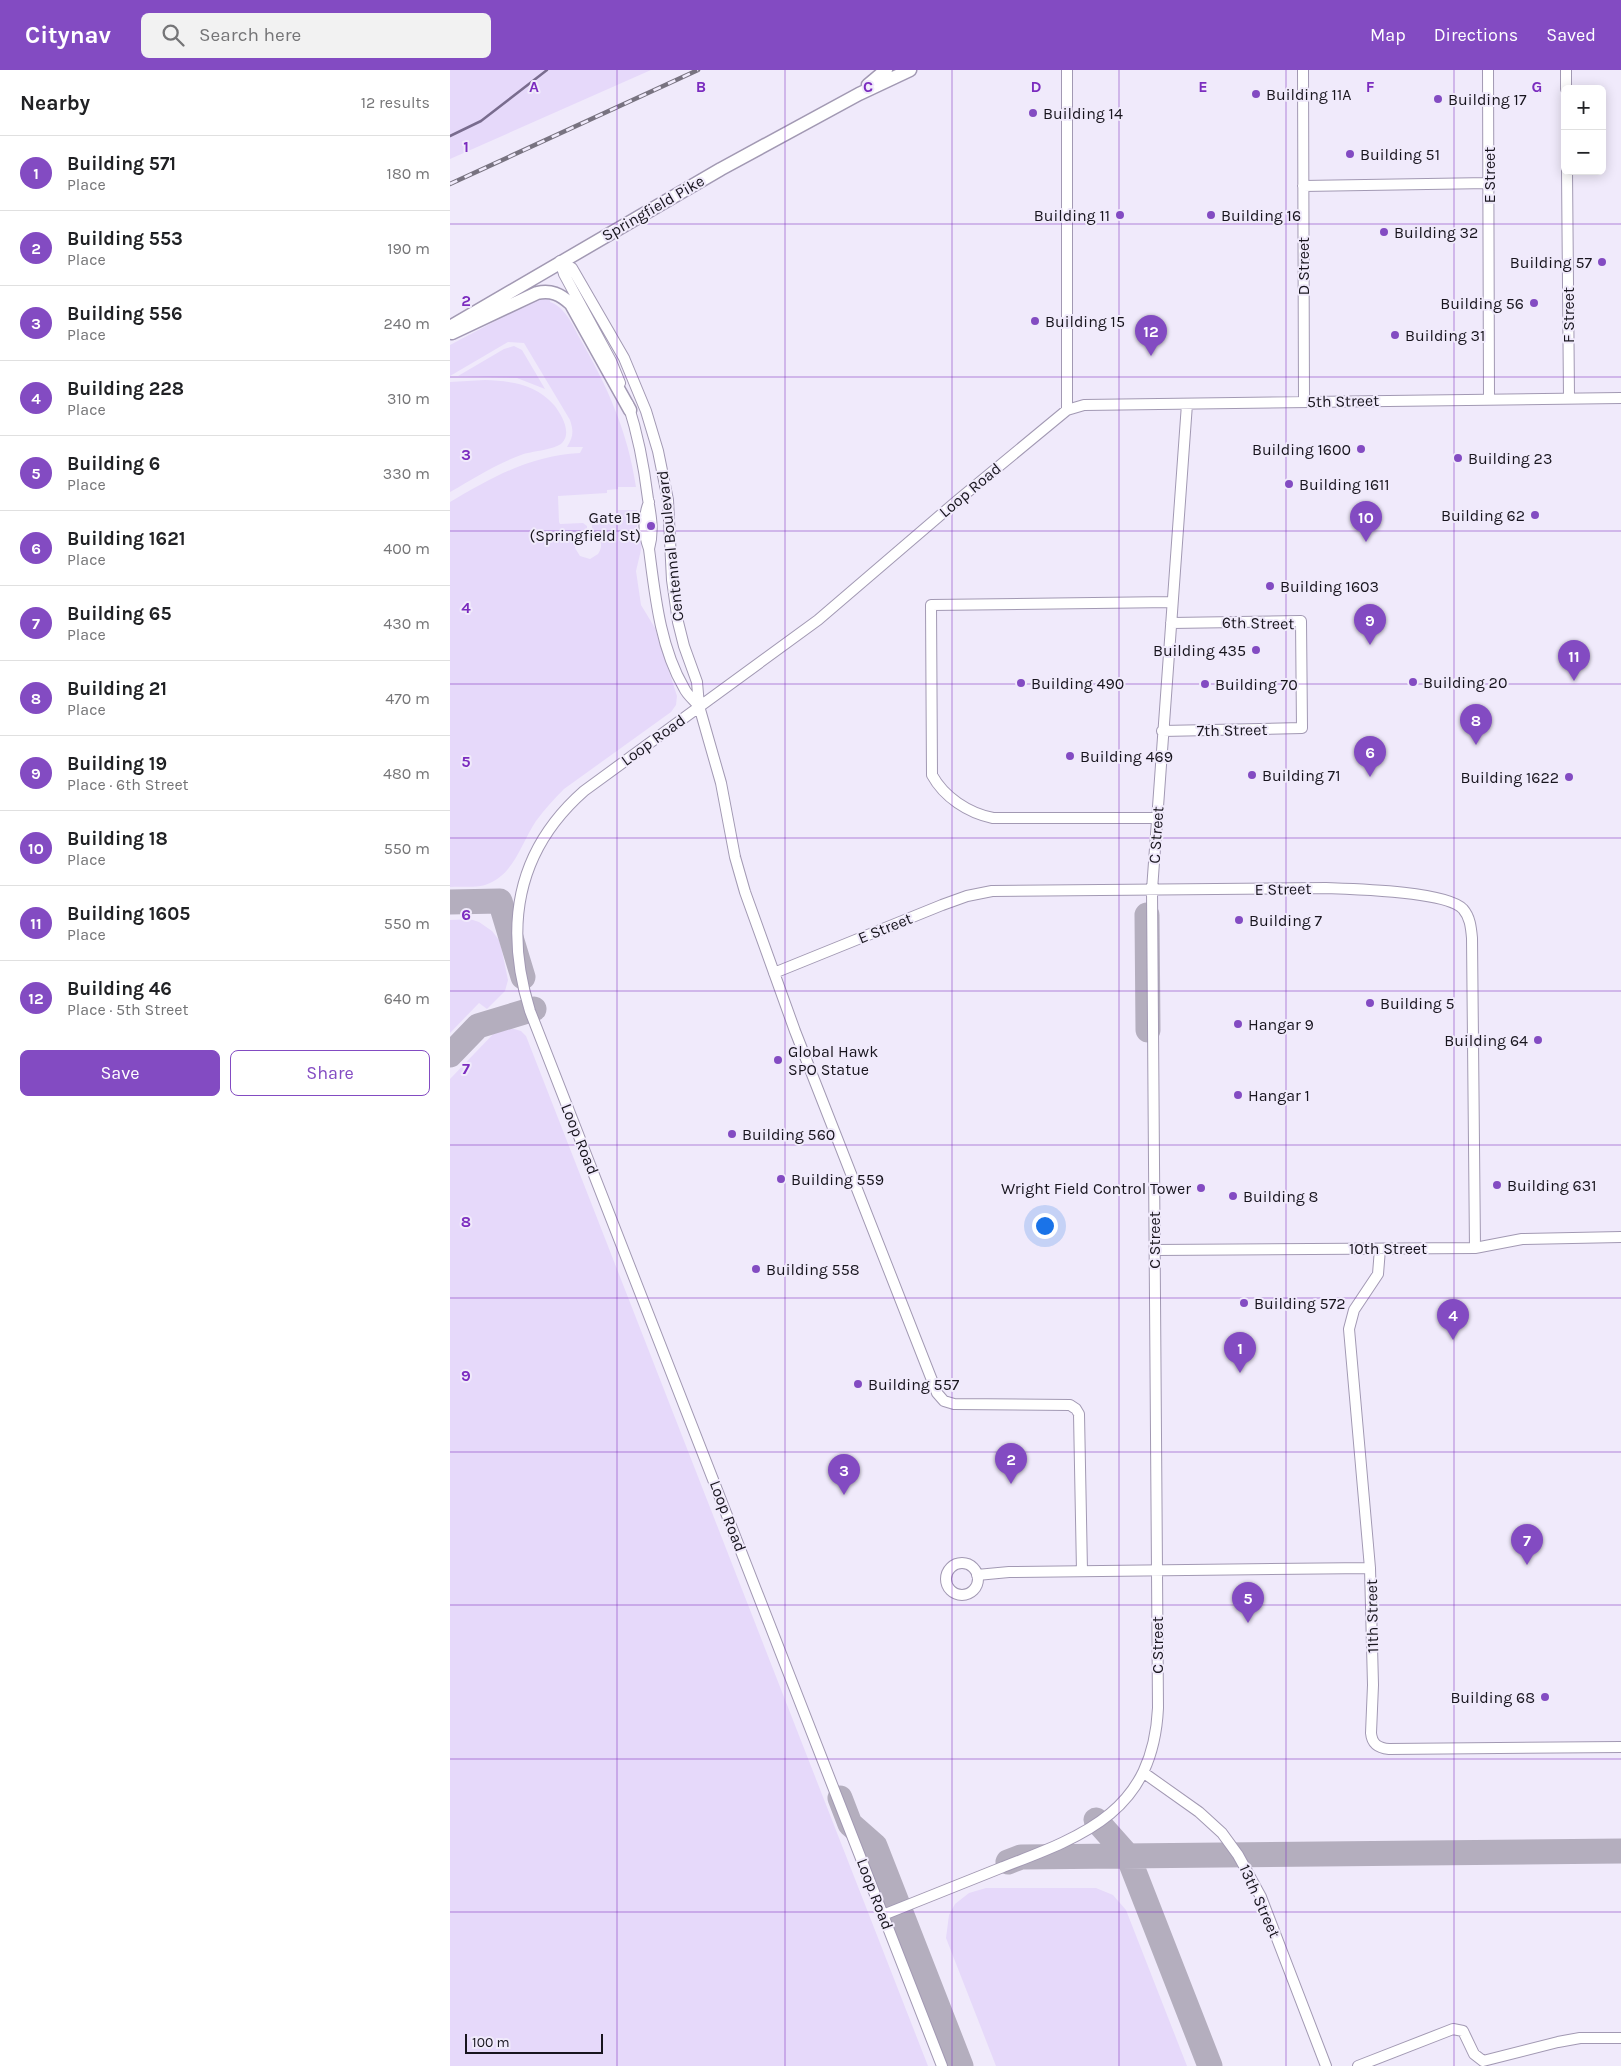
<!DOCTYPE html>
<meta charset="utf-8">
<style>
:root{--surface:#fff;--page:#f2f2f2;--text:#202124;--muted:#757577;--line:#e0e0e0;--accent:#834bc2}
body{margin:0;font-family:Karla,sans-serif;background:var(--page);color:var(--text)}
.controls{position:absolute;right:15px;top:15px;display:grid;overflow:hidden;border-radius:8px;box-shadow:0 2px 12px #0003}
.controls button{width:45px;height:45px;display:grid;place-items:center;padding:0;border:0;border-bottom:1px solid var(--line);background:var(--surface);color:var(--text);font:25px sans-serif}
.scale{position:absolute;left:15px;bottom:12px;width:138px;box-sizing:border-box;padding-left:5px;border:2px solid #18151e;border-top:0;font-size:14px;line-height:18px;white-space:nowrap;color:#18151e;-webkit-text-stroke:4px #f0eafb;paint-order:stroke}
.you{position:absolute;left:594px;top:1155px;width:18px;height:18px;margin:-12px;border:4px solid #fff;border-radius:50%;background:#1a73e8;box-shadow:0 0 0 8px #1a73e833}
.badge{display:grid;place-items:center;width:32px;height:32px;border-radius:50%;background:var(--accent);color:#fff;font-size:16px;font-weight:700}
.pin{position:absolute;translate:-50% -41px;filter:drop-shadow(0 1px 2px #0008)}
.pin::after{content:'';position:absolute;top:26px;width:18px;height:15px;background:inherit;clip-path:polygon(0 0,100% 0,50% 100%)}
.list{margin:0;padding:0;list-style:none}
h2{display:flex;justify-content:space-between;align-items:center;height:65px;margin:0;padding:0 20px;font-size:21px}
h2 small{font-size:16px;font-weight:400;color:var(--muted)}
.list li{display:grid;grid-template-columns:32px 1fr auto;gap:15px;align-items:center;box-sizing:border-box;height:75px;padding:0 20px;border-top:1px solid var(--line)}
.list b{display:block;font-size:19px;white-space:nowrap}
.list p{margin:0;font-size:16px;white-space:nowrap;color:var(--muted)}
.list em{font-size:16px;font-style:normal;color:var(--muted)}
.actions{display:flex;gap:10px;padding:15px 20px}
.actions a{flex:1;padding:11px 0;border:1px solid var(--accent);border-radius:8px;text-align:center;font-size:18px;color:var(--accent)}
.actions .main{background:var(--accent);color:#fff}
.icon{flex:none;width:28px;height:28px;fill:none;stroke:currentColor;stroke-width:2;stroke-linecap:round;stroke-linejoin:round}
.map{position:relative;flex:none;width:1171px;height:1996px;overflow:hidden}
header{display:flex;align-items:center;gap:30px;box-sizing:border-box;height:70px;padding:0 25px;background:var(--accent);color:#fff}
header strong{font-size:24px}
nav{display:flex;gap:28px;margin-inline-start:auto;font-size:18px}
.search{width:350px;height:45px;background:var(--page);display:flex;align-items:center;gap:12px;box-sizing:border-box;padding:0 18px;border-radius:8px;color:var(--muted);font-size:19px}
main{display:flex}
aside{flex:1;background:var(--surface)}
.map>svg:first-child{display:block}
.green{fill:#e6d9fa}
.lines{fill:none;stroke-linecap:round;stroke-linejoin:round}
.stream{stroke:#796c8e;stroke-width:2.5}
.taxiway{stroke:#b4aebe;stroke-width:25}
.minor-casing{stroke:#a299b3;stroke-width:12}
.major-casing{stroke:#a299b3;stroke-width:15}
.minor{stroke:#fff;stroke-width:10}
.major{stroke:#fff;stroke-width:12}
.rail-casing{stroke:#787380;stroke-width:4.5}
.rail{stroke:#f0eafb;stroke-width:2.5;stroke-dasharray:8;stroke-linecap:butt}
.grid{fill:none;stroke:#7b2cbf;stroke-width:1;stroke-opacity:0.55}
.poi-dot{fill:#834bc2;stroke:#f0eafb;stroke-width:2}
.labels{text-anchor:middle;dominant-baseline:central;stroke-width:4;stroke-linejoin:round;paint-order:stroke}
.poi-label{font-size:16px;fill:#18151e;stroke:#f0eafb;text-anchor:start}
.street-label{font-size:16px;fill:#18151e;stroke:#f0eafb}
.grid-label{font-size:16px;text-anchor:middle;font-weight:bold;fill:#7b2cbf;stroke:#f0eafb;stroke-width:4;stroke-linejoin:round;paint-order:stroke}
</style>
<header>
<strong>Citynav</strong>
<div class="search"><svg class="icon" aria-label="search" viewBox="0 0 24 24"><circle cx="10" cy="10" r="6"/><path d="M15 15l6 6"/></svg>Search here</div>
<nav><a>Map</a><a>Directions</a><a>Saved</a></nav>
</header>
<main>
<aside>
<h2>Nearby<small>12 results</small></h2>
<ul class="list">
<li><span class="badge">1</span><div><b>Building 571</b><p>Place</p></div><em>180 m</em></li>
<li><span class="badge">2</span><div><b>Building 553</b><p>Place</p></div><em>190 m</em></li>
<li><span class="badge">3</span><div><b>Building 556</b><p>Place</p></div><em>240 m</em></li>
<li><span class="badge">4</span><div><b>Building 228</b><p>Place</p></div><em>310 m</em></li>
<li><span class="badge">5</span><div><b>Building 6</b><p>Place</p></div><em>330 m</em></li>
<li><span class="badge">6</span><div><b>Building 1621</b><p>Place</p></div><em>400 m</em></li>
<li><span class="badge">7</span><div><b>Building 65</b><p>Place</p></div><em>430 m</em></li>
<li><span class="badge">8</span><div><b>Building 21</b><p>Place</p></div><em>470 m</em></li>
<li><span class="badge">9</span><div><b>Building 19</b><p>Place · 6th Street</p></div><em>480 m</em></li>
<li><span class="badge">10</span><div><b>Building 18</b><p>Place</p></div><em>550 m</em></li>
<li><span class="badge">11</span><div><b>Building 1605</b><p>Place</p></div><em>550 m</em></li>
<li><span class="badge">12</span><div><b>Building 46</b><p>Place · 5th Street</p></div><em>640 m</em></li>
</ul>
<div class="actions"><a class="main">Save</a><a>Share</a></div>
</aside>
<div class="map">
<svg width="1171" height="1996" viewBox="0 0 1171 1996">
<rect width="100%" height="100%" fill="#f0eafb"/>
<path class="green" d="M0 0H201L0 89Z
M91 227 101 228 100 232C114 236 123 255 129 267 157 315 178 362 186 417H168V419L157 420V423L108 426 109 452 110 454 133 453 137 456V461L126 468 125 478 130 486 140 489 148 484C154 475 151 467 142 462V453L167 450 168 440H187V462L192 466 191 480 186 501 191 535 205 558 227 626 226 635 221 642 114 719C104 729 95 739 86 751 71 773 64 806 35 815 24 818 11 816 0 817V432C43 407 79 386 130 383L133 377H117C123 367 124 362 120 350L74 273 58 272 0 306V275Z
M64 276 72 280 95 319 67 308 8 306 54 279Z
M35 310C61 311 86 314 104 335 112 345 122 363 112 373 105 380 81 381 71 385 46 394 23 409 0 422V312Z
M20 849 29 852 42 861 49 870 52 881 58 910 55 921 37 939 29 933 0 963V850Z
M57 957 71 961 76 966 478 1996H0V1009L47 960Z
M536 1818H646L663 1825 676 1840 737 1996H546L496 1868 499 1845 505 1834 519 1823Z"/>
<g class="lines">
<path class="stream" d="M0 66 31 51 97 0"/>
<path class="taxiway" d="M0 832 50 831 73 907
M697 845 698 960
M0 985 28 956 84 939
M390 1728 400 1754 425 1776 511 1996
M646 1750 678 1786 760 1996
M558 1792 571 1787 1171 1781"/>
<defs>
<path id="minor" d="M853 0 854 331
M1038 0 1039 329
M1116 0V19
M1117 101 1119 328
M853 116 1039 113
M110 191 122 198 174 288 196 341 208 381 218 430 222 510 228 552 234 576 247 612 249 636 271 713 285 787 295 822 345 961 487 1323 494 1331 504 1334 620 1335 626 1339 629 1344 632 1501
M110 191 114 204 161 291 170 313
M178 334C188 365 194 396 198 429 201 446 204 461 199 479
M617 340V0
M199 432C193 447 193 463 199 479 205 525 210 577 234 618 237 625 244 630 249 636
M712 661 852 658 851 551 721 553
M707 748H543C518 743 494 727 482 705L481 535 722 532
M324 903 492 835 517 826 542 821 876 818C903 819 996 821 1013 839 1020 847 1021 857 1022 868L1025 1178
M930 1179 928 1204 904 1240 899 1259 920 1498 923 1615 921 1663C922 1674 928 1678 939 1679L1171 1677
M704 1180 1025 1178 1072 1169 1171 1167
M496 1509a16 16 0 1 1 32 0a16 16 0 1 1-32 0Z
M527 1505 559 1502 920 1498
M694 1703 749 1742 772 1763 788 1785 811 1827 876 1996
M433 1845C473 1829 513 1813 553 1797 637 1765 703 1740 708 1638L702 820 737 334
M492 1996 80 941C54 857 66 781 134 721L368 550 508 430 617 340 634 335 1171 328
M908 1996 1003 1959 1013 1961 1024 1984 1033 1991 1108 1972 1130 1968H1171"/>
<path id="major" d="M418 15 436 0
M0 257 271 99 409 24 460 0
M2 263 87 223C101 220 110 224 121 234L180 340"/>
</defs>
<use href="#minor" class="minor-casing"/>
<use href="#major" class="major-casing"/>
<use href="#minor" class="minor"/>
<use href="#major" class="major"/>
<defs>
<path id="rail" d="M0 114 248 0"/>
</defs>
<use href="#rail" class="rail-casing"/>
<use href="#rail" class="rail"/>
</g>
<path class="grid" d="M167 0V1996M335 0V1996M502 0V1996M669 0V1996M836 0V1996M1004 0V1996M0 154H1171M0 307H1171M0 461H1171M0 614H1171M0 768H1171M0 921H1171M0 1075H1171M0 1228H1171M0 1382H1171M0 1535H1171M0 1689H1171M0 1842H1171"/>
<g class="poi-dot">
<circle cx="806" cy="24" r="5"/>
<circle cx="988" cy="29" r="5"/>
<circle cx="583" cy="43" r="5"/>
<circle cx="900" cy="84" r="5"/>
<circle cx="670" cy="145" r="5"/>
<circle cx="761" cy="145" r="5"/>
<circle cx="934" cy="162" r="5"/>
<circle cx="1152" cy="192" r="5"/>
<circle cx="1084" cy="233" r="5"/>
<circle cx="585" cy="251" r="5"/>
<circle cx="945" cy="265" r="5"/>
<circle cx="911" cy="379" r="5"/>
<circle cx="1008" cy="388" r="5"/>
<circle cx="839" cy="414" r="5"/>
<circle cx="1085" cy="445" r="5"/>
<circle cx="201" cy="456" r="5"/>
<circle cx="820" cy="516" r="5"/>
<circle cx="806" cy="580" r="5"/>
<circle cx="963" cy="612" r="5"/>
<circle cx="571" cy="613" r="5"/>
<circle cx="755" cy="614" r="5"/>
<circle cx="620" cy="686" r="5"/>
<circle cx="802" cy="705" r="5"/>
<circle cx="1119" cy="707" r="5"/>
<circle cx="789" cy="850" r="5"/>
<circle cx="920" cy="933" r="5"/>
<circle cx="788" cy="954" r="5"/>
<circle cx="1088" cy="970" r="5"/>
<circle cx="328" cy="990" r="5"/>
<circle cx="788" cy="1025" r="5"/>
<circle cx="282" cy="1064" r="5"/>
<circle cx="331" cy="1109" r="5"/>
<circle cx="1047" cy="1115" r="5"/>
<circle cx="751" cy="1118" r="5"/>
<circle cx="783" cy="1126" r="5"/>
<circle cx="306" cy="1199" r="5"/>
<circle cx="794" cy="1233" r="5"/>
<circle cx="408" cy="1314" r="5"/>
<circle cx="1095" cy="1627" r="5"/>
</g>
<g class="labels">
<g class="poi-label">
<text x="816" y="24">Building 11A</text>
<text x="998" y="29">Building 17</text>
<text x="593" y="43">Building 14</text>
<text x="910" y="84">Building 51</text>
<text x="660" y="145" text-anchor="end">Building 11</text>
<text x="771" y="145">Building 16</text>
<text x="944" y="162">Building 32</text>
<text x="1142" y="192" text-anchor="end">Building 57</text>
<text x="1074" y="233" text-anchor="end">Building 56</text>
<text x="595" y="251">Building 15</text>
<text x="955" y="265">Building 31</text>
<text x="901" y="379" text-anchor="end">Building 1600</text>
<text x="1018" y="388">Building 23</text>
<text x="849" y="414">Building 1611</text>
<text x="1075" y="445" text-anchor="end">Building 62</text>
<text x="191" y="447" text-anchor="end">Gate 1B<tspan x="191" dy="18">(Springfield St)</tspan></text>
<text x="830" y="516">Building 1603</text>
<text x="796" y="580" text-anchor="end">Building 435</text>
<text x="973" y="612">Building 20</text>
<text x="581" y="613">Building 490</text>
<text x="765" y="614">Building 70</text>
<text x="630" y="686">Building 469</text>
<text x="812" y="705">Building 71</text>
<text x="1109" y="707" text-anchor="end">Building 1622</text>
<text x="799" y="850">Building 7</text>
<text x="930" y="933">Building 5</text>
<text x="798" y="954">Hangar 9</text>
<text x="1078" y="970" text-anchor="end">Building 64</text>
<text x="338" y="981">Global Hawk<tspan x="338" dy="18">SPO Statue</tspan></text>
<text x="798" y="1025">Hangar 1</text>
<text x="292" y="1064">Building 560</text>
<text x="341" y="1109">Building 559</text>
<text x="1057" y="1115">Building 631</text>
<text x="741" y="1118" text-anchor="end">Wright Field Control Tower</text>
<text x="793" y="1126">Building 8</text>
<text x="316" y="1199">Building 558</text>
<text x="804" y="1233">Building 572</text>
<text x="418" y="1314">Building 557</text>
<text x="1085" y="1627" text-anchor="end">Building 68</text>
</g>
<g class="street-label">
<text transform="translate(1039 105) rotate(-90)">E Street</text>
<text transform="translate(203 138) rotate(-30)">Springfield Pike</text>
<text transform="translate(853 196) rotate(-90)">D Street</text>
<text transform="translate(1118 245) rotate(-90)">F Street</text>
<text transform="translate(893 331) rotate(-1)">5th Street</text>
<text transform="translate(520 420) rotate(-40)">Loop Road</text>
<text transform="translate(220 476) rotate(-96)">Centennal Boulevard</text>
<text transform="translate(808 553) rotate(1)">6th Street</text>
<text transform="translate(782 660) rotate(-1)">7th Street</text>
<text transform="translate(203 670) rotate(-36)">Loop Road</text>
<text transform="translate(706 765) rotate(-86)">C Street</text>
<text transform="translate(833 819) rotate(-1)">E Street</text>
<text transform="translate(435 858) rotate(-22)">E Street</text>
<text transform="translate(130 1069) rotate(68)">Loop Road</text>
<text transform="translate(704 1170) rotate(-90)">C Street</text>
<text x="938" y="1178">10th Street</text>
<text transform="translate(278 1446) rotate(69)">Loop Road</text>
<text transform="translate(922 1546) rotate(-91)">11th Street</text>
<text transform="translate(707 1575) rotate(-90)">C Street</text>
<text transform="translate(425 1824) rotate(69)">Loop Road</text>
<text transform="translate(810 1831) rotate(66)">13th Street</text>
</g>
</g>
<g class="grid-label">
<text x="84" y="22">A</text>
<text x="251" y="22">B</text>
<text x="418" y="22">C</text>
<text x="586" y="22">D</text>
<text x="753" y="22">E</text>
<text x="920" y="22">F</text>
<text x="1087" y="22">G</text>
<text x="16" y="82">1</text>
<text x="16" y="236">2</text>
<text x="16" y="390">3</text>
<text x="16" y="543">4</text>
<text x="16" y="697">5</text>
<text x="16" y="850">6</text>
<text x="16" y="1004">7</text>
<text x="16" y="1157">8</text>
<text x="16" y="1311">9</text>
</g>
</svg>
<div class="controls">
<button>+</button>
<button>−</button>
</div>
<div class="scale">100 m</div>
<div class="you"></div>
<div class="pin badge" style="left:790px;top:1303px">1</div>
<div class="pin badge" style="left:561px;top:1414px">2</div>
<div class="pin badge" style="left:394px;top:1425px">3</div>
<div class="pin badge" style="left:1003px;top:1270px">4</div>
<div class="pin badge" style="left:798px;top:1553px">5</div>
<div class="pin badge" style="left:920px;top:707px">6</div>
<div class="pin badge" style="left:1077px;top:1495px">7</div>
<div class="pin badge" style="left:1026px;top:675px">8</div>
<div class="pin badge" style="left:920px;top:575px">9</div>
<div class="pin badge" style="left:916px;top:472px">10</div>
<div class="pin badge" style="left:1124px;top:611px">11</div>
<div class="pin badge" style="left:701px;top:286px">12</div>
</div>
</main>
